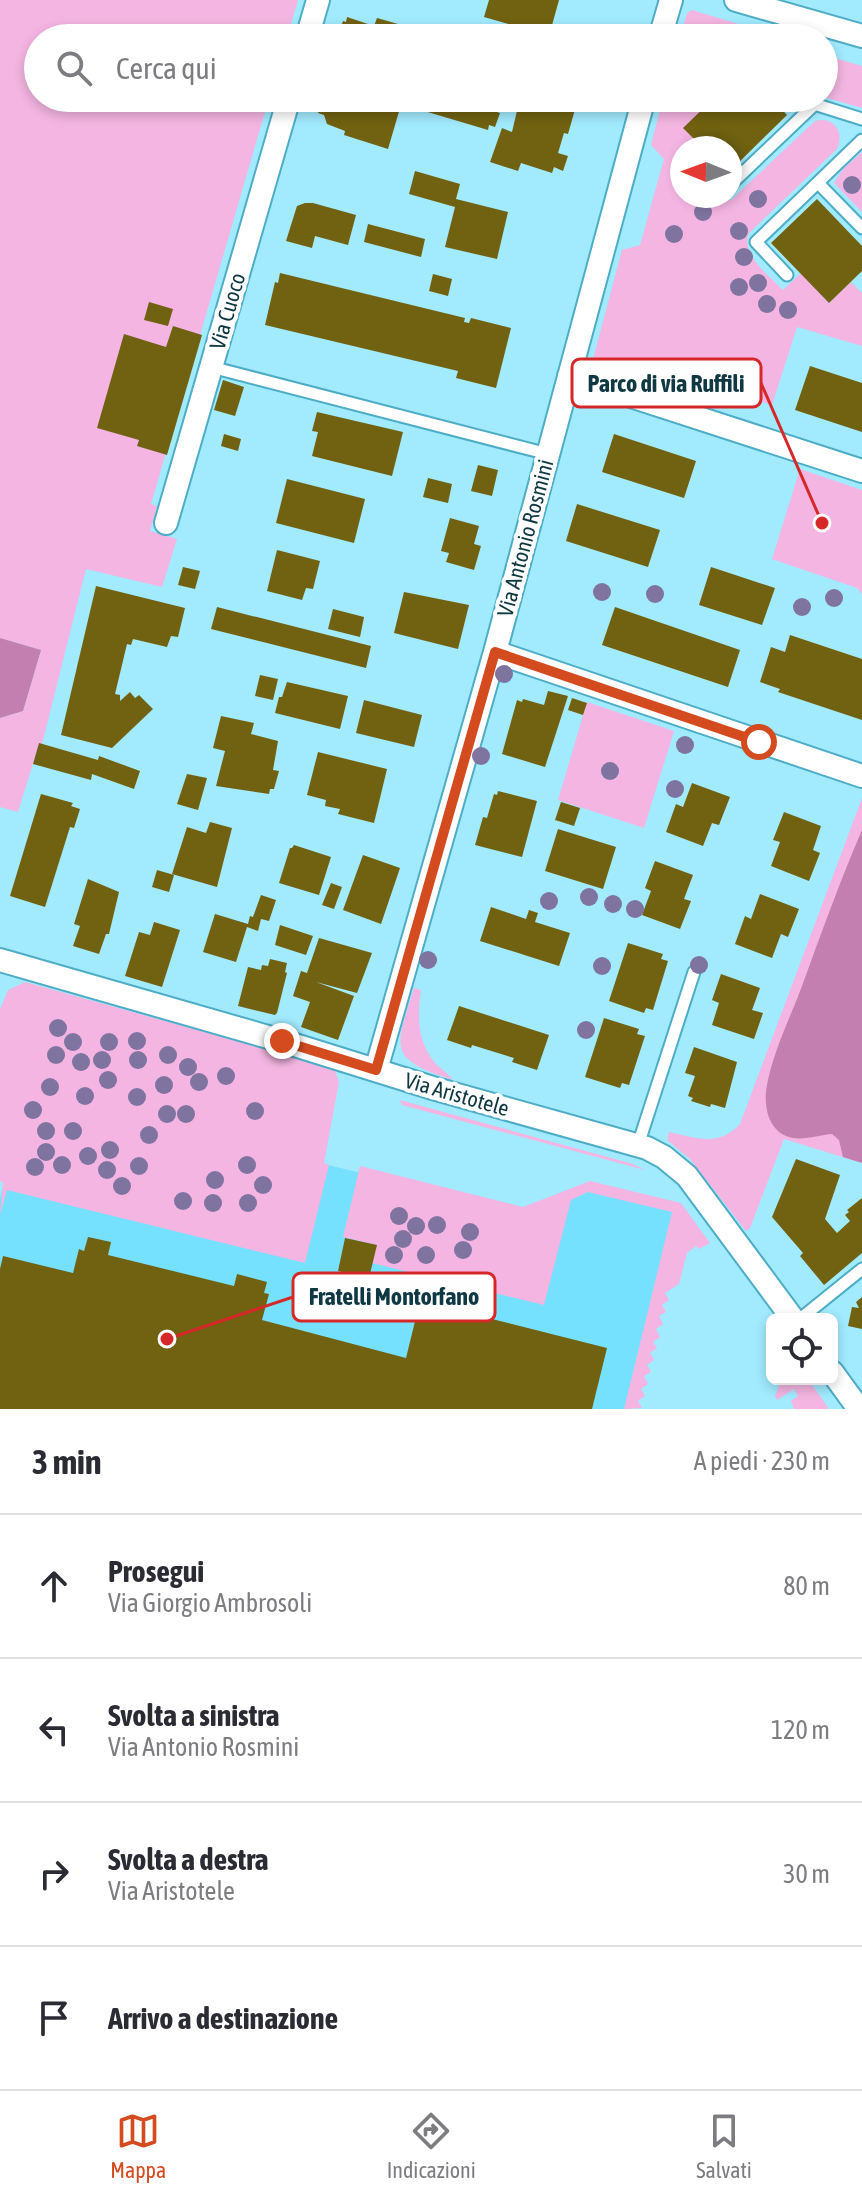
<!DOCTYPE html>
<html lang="it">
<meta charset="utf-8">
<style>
:root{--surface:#fff;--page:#f7f7f7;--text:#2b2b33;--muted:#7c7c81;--line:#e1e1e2;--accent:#d34b1e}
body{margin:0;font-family:"Asap Condensed",sans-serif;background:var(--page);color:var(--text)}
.controls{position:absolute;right:24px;bottom:24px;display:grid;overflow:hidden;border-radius:12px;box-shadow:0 4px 12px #0003}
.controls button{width:72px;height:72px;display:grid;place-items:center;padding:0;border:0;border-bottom:2px solid var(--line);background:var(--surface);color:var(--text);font:40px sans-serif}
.compass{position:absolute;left:670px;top:136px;width:72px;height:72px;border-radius:50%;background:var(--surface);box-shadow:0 4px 12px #0003;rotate:271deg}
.stop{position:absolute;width:24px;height:24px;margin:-18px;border:6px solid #d34b1e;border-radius:50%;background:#fff}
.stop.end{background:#d34b1e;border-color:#fff;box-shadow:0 2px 8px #0008}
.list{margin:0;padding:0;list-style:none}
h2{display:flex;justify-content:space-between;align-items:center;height:104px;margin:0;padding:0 32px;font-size:34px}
h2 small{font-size:26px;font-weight:400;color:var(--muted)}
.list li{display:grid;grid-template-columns:52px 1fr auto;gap:24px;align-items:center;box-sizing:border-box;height:144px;padding:0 32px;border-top:2px solid var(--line)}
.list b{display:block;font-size:30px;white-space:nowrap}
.list p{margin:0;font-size:26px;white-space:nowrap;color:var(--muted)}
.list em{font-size:26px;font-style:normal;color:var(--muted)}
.icon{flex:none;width:44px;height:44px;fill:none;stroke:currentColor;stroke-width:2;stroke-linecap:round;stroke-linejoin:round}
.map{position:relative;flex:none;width:862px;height:1409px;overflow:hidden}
.search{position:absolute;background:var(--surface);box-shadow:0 4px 12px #0003;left:24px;right:24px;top:24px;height:88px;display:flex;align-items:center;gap:20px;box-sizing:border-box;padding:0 28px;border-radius:44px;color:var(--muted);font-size:30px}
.sheet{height:680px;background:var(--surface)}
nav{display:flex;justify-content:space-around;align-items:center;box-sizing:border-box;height:112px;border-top:2px solid var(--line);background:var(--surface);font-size:22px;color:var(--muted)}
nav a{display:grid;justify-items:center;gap:4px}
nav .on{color:var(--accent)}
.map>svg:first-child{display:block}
.built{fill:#76e1fe}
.green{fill:#f4b5e2}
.forest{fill:#c27fb0}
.building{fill:#716211}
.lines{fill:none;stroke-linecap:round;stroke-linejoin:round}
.lane-casing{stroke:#4eadc6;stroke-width:15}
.street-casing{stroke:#4eadc6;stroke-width:26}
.lane{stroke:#fff;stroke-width:11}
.street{stroke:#fff;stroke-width:22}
.tree{fill:#7f73a0}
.route{stroke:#d34b1e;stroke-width:10}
.labels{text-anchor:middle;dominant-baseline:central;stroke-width:8;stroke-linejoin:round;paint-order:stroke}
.street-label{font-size:22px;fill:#0f3843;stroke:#fefefe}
.leader{fill:none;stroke:#d62828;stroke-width:3}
.callout-dot{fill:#d62828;stroke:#fefefe;stroke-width:3}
.callout{fill:#fefefe;stroke:#d62828;stroke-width:3}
.callout-label{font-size:24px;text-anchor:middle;font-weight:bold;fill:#0f3843}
</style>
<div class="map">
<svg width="862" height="1409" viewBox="0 0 862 1409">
<rect width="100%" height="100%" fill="#a2eafe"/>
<path class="built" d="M324 1164 524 1213 590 1188 678 1209 628 1409H0V1198L4 1183Z"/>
<path class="green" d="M0 0H298L287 38H38V98H269L151 504 157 506 150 531 177 539 162 587 86 569 42 744H39L18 812 0 807V718L23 711 41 650 0 638Z
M692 10 785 38H680L687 13Z
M824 55 862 66V108L824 97Z
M663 98 713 99 684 128 703 148H682V196H716L731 200 815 121C834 116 846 133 836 150L749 233C740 255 769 275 783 290L801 273 829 303 851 282 862 293V346L797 327 772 405 633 359 627 375 597 365 593 359 622 250 640 245 664 159 651 145Z
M862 152V212L834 183 843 169Z
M800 469 862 490V594L857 588 772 559Z
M587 702 674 731 644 828 558 800Z
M862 798V1163L784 1139 750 1228 746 1231 690 1159 667 1140 669 1132C696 1138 719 1147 740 1124Z
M25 982 334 1068 339 1082 324 1163 329 1165 305 1263 7 1190 0 1215 3 1183 0 1181V1009L8 990Z
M414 988 421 990C417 1017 417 1041 435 1063 441 1069 449 1074 453 1080 387 1059 395 1049 414 988Z
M400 1100 633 1164 645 1170 402 1105Z
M360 1166 523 1207 590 1181 681 1203 710 1243 699 1249 696 1246 687 1253 679 1284 665 1293 669 1300 662 1305 666 1312 659 1316 663 1324 656 1329 660 1337 653 1342 657 1348 650 1353 654 1360 647 1365 651 1372 644 1376 648 1384 641 1389 645 1396 638 1401 642 1408 624 1409 672 1212 588 1192 571 1200 544 1305 372 1263 376 1245 343 1237Z
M782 1379H808L829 1409H794L791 1401 798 1396 794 1389 777 1400 775 1396Z"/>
<path class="forest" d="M0 638 41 650 23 711 0 718Z
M862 830V1163L843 1157 839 1140 832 1134C815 1135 794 1145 778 1131 766 1121 764 1100 767 1085 773 1052 790 1018 802 986 821 934 840 881 862 830Z"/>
<path class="building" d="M489 0H559L549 36 484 17Z
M347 17 374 26 377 18 398 24 396 29 422 38H337L343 21 346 22Z
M322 98H403L388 149 344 135 345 131 327 124 324 115 318 113Z
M413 98H454L500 113 495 127 489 125 488 130 421 110 411 105Z
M520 98H574L572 105 576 106 568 134 564 133 558 153 568 156 563 171 554 167 552 173 521 163 518 171 490 162 502 128 512 132Z
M714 98H771L787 115 730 171V148H703L683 128Z
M415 171 460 184 456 199 508 212 497 259 445 247 455 207 409 194Z
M817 199 862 246V271L829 303 771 243Z
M313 203 356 215 348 245 315 236 312 248 286 241 297 206 305 203Z
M368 224 425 239 421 257 364 242Z
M280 273 465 318 464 322 469 323 471 318 511 328 496 388 456 378 458 371 265 325 275 282 278 283Z
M433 274 452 279 448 296 429 291Z
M149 302 173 309 168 326 144 320Z
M173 326 202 335 167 455 137 446 139 440 97 428 124 334 166 347Z
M810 366 862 383V432L795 410Z
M223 380 244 387 235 416 214 410Z
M317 412 403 432 392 476 312 456 318 432 312 431Z
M224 434 241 439 238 451 221 446Z
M614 434 696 461 684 498 602 472Z
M478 465 498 470 492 496 471 491Z
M428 478 452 484 448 503 423 497Z
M287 479 365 499 354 543 276 523Z
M577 504 660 530 648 567 566 541Z
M450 518 479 526 474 544 481 546 474 570 446 562 449 553 441 551Z
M277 550 320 561 313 589 306 588 302 600 267 591Z
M183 567 200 571 195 589 178 585Z
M711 567 775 588 762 625 699 605Z
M96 586 185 608 178 637 171 636 167 647 133 639 131 645 127 644 115 694 120 695V701L130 692 135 698 139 695 153 709 112 748 61 735Z
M404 592 469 605 458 649 394 633Z
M217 607 371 646 366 668 211 629Z
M615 607 740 650 728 687 602 645Z
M333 609 364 617 360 637 328 629Z
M790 635 862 659V720L778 692 780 689 760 682 771 647 785 652Z
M260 675 278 679 273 700 255 696Z
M287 682 348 696 340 729 275 713 279 697H282Z
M548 691 568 696 545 767 502 754 517 700 522 702 523 699 544 705Z
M572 698 587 703 583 715 568 710Z
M364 700 422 715 414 747 356 733Z
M221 716 254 723 251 734 278 741 273 770 279 771 274 789H270L269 794 216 786 225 751 213 748Z
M39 743 98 760 99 756 140 771 134 789 92 774 91 780 33 764Z
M318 752 387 769 374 823 338 814 340 809 325 806 326 800 307 795Z
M187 774 207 778 198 810 177 804Z
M692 783 730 797 719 825 712 823 703 846 666 832 676 804 683 807Z
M498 791 537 801 522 857 475 845 483 817 487 818 494 794 497 795Z
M41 794 73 803 71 806 80 809 74 828 70 827 45 907 10 896Z
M561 802 580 808 574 826 555 820Z
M784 812 821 826 813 850 820 853 809 881 771 866 780 842 773 840Z
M210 822 232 828 217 887 172 874 187 827 206 833Z
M558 829 616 847 603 889 545 871Z
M294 845 331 857 319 895 279 883 290 848H292Z
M363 855 400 868 381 924 343 910Z
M655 861 693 875 684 899 691 901 680 929 642 915 651 891 645 888Z
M157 870 174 875 169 892 152 887Z
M88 879 119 892 109 934H106L99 954 73 946 80 926 74 924Z
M331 883 342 887 334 909 322 905Z
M760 894 799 909 788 937 781 934 772 958 735 944 745 916 751 919Z
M261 895 276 900 269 921 261 919 258 931 247 927 236 962 203 952 215 914 248 924 250 916 253 917Z
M491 907 526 919 529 910 538 913 535 922 570 933 559 966 480 941Z
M154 922 180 930 162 987 125 976 139 932 150 935Z
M280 925 313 936 306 955 275 945Z
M319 938 372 953 357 993 316 982 354 996 338 1040 301 1027 310 1002 293 996 301 971 307 973Z
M628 943 663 954 661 959 668 961 653 1010 646 1008 644 1013 609 1001Z
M270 959 287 963 285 972 287 973 277 1013 275 1015 238 1006 248 967 261 970 262 965 268 966Z
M721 974 760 988 752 1010 763 1013 754 1039 712 1025 719 1003 712 1000Z
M459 1006 549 1035 537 1070 512 1062 514 1058 472 1045 471 1048 447 1040Z
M604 1018 639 1029 637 1034 645 1036 629 1085 622 1083 620 1088 585 1077Z
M694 1047 737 1062 725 1108 711 1104 710 1107 691 1101 693 1098 688 1096 695 1076 685 1073Z
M796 1159 840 1175 825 1219 837 1233 850 1221 845 1215 849 1212 847 1210 862 1198V1253L824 1285 800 1256 803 1253 772 1217Z
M88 1237 111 1242 108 1255 234 1286 237 1274 267 1282 264 1293 269 1294 262 1320 406 1358 420 1301 607 1348 592 1409H0V1269L3 1256 73 1273 79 1249 84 1251Z
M345 1238 377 1245 369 1278 338 1271Z
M862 1297V1329L848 1326 852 1307 859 1308 856 1302Z"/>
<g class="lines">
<defs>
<path id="lane" d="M795 98 862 119
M818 183 862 228
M730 185 815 104
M787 275 756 242 862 140
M211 367 548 454
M638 1145 694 972
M800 1319 862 1269"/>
<path id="street" d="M736 0 862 36
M307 38 318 0
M660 38 671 0
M569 376 862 471
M166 523 289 98
M495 652 862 776
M0 960 282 1041 436 1089 647 1148 664 1157 687 1176 793 1319
M376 1070 495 652 644 98
M832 1372 859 1409"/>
</defs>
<use href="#lane" class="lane-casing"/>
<use href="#street" class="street-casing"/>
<use href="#lane" class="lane"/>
<use href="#street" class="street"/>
</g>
<g class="tree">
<circle cx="852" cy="185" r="9"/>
<circle cx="758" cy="199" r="9"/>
<circle cx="703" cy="212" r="9"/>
<circle cx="739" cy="231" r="9"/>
<circle cx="674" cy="234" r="9"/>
<circle cx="744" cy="257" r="9"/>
<circle cx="758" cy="283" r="9"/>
<circle cx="739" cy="287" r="9"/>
<circle cx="767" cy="304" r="9"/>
<circle cx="788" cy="310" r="9"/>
<circle cx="602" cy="592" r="9"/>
<circle cx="655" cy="594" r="9"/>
<circle cx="834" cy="598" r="9"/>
<circle cx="802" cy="607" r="9"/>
<circle cx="504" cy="674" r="9"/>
<circle cx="685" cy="745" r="9"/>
<circle cx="481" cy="756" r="9"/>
<circle cx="610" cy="771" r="9"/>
<circle cx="675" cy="789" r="9"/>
<circle cx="589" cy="897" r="9"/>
<circle cx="549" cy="901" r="9"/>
<circle cx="613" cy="904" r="9"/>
<circle cx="635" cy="909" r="9"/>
<circle cx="428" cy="960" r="9"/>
<circle cx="699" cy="965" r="9"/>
<circle cx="602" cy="966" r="9"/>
<circle cx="58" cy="1028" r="9"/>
<circle cx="586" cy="1030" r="9"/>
<circle cx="137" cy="1041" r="9"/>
<circle cx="73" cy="1042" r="9"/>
<circle cx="109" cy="1042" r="9"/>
<circle cx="56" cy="1055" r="9"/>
<circle cx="168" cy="1055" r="9"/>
<circle cx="102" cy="1060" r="9"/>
<circle cx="138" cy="1060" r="9"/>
<circle cx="81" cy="1062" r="9"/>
<circle cx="188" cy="1067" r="9"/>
<circle cx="226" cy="1076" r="9"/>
<circle cx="108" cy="1080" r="9"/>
<circle cx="199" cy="1082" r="9"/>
<circle cx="164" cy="1085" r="9"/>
<circle cx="50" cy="1087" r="9"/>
<circle cx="85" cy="1096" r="9"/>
<circle cx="137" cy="1097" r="9"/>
<circle cx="33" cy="1110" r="9"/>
<circle cx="255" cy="1111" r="9"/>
<circle cx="167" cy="1114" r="9"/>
<circle cx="186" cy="1114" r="9"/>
<circle cx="46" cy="1131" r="9"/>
<circle cx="73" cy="1131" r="9"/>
<circle cx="149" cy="1135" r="9"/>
<circle cx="110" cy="1150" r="9"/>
<circle cx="46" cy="1152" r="9"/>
<circle cx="88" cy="1156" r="9"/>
<circle cx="62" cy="1165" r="9"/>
<circle cx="247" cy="1165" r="9"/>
<circle cx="139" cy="1166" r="9"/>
<circle cx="35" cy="1167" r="9"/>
<circle cx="107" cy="1170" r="9"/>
<circle cx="215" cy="1180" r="9"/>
<circle cx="263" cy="1185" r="9"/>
<circle cx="122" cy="1186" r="9"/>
<circle cx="183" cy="1201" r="9"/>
<circle cx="213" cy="1203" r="9"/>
<circle cx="248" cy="1203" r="9"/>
<circle cx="399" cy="1216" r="9"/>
<circle cx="437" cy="1225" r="9"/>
<circle cx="416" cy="1226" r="9"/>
<circle cx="470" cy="1232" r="9"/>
<circle cx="403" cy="1239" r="9"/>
<circle cx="463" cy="1250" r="9"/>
<circle cx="394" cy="1255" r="9"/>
<circle cx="426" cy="1255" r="9"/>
</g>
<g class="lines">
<path class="route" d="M282 1041 376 1070 495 652 759 742"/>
</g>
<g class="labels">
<g class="street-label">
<text transform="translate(227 311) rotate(-74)">Via Cuoco</text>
<text transform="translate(525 538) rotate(-75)">Via Antonio Rosmini</text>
<text transform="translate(457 1094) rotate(16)">Via Aristotele</text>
</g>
</g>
<path class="leader" d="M822 523L761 383M167 1339L293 1297"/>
<g class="callout-dot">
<circle cx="822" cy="523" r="8"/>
<circle cx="167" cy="1339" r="8"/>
</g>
<g class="callout">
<rect x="572" y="359" width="189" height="48" rx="8"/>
<rect x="293" y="1273" width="202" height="48" rx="8"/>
</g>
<g class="callout-label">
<text x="666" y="392">Parco di via Ruffili</text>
<text x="394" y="1305">Fratelli Montorfano</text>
</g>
</svg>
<div class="controls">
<button><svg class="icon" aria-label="locate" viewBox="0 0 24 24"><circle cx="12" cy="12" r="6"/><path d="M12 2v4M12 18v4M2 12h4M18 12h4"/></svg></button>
</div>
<svg class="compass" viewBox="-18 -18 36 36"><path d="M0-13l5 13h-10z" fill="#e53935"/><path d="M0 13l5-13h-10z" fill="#7c7c81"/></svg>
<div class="stop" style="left:759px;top:742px"></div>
<div class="stop end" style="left:282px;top:1041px"></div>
<div class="search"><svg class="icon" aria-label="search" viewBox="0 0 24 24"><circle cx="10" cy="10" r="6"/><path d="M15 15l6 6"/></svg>Cerca qui</div>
</div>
<section class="sheet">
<h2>3 min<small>A piedi · 230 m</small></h2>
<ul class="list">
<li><svg class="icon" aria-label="ahead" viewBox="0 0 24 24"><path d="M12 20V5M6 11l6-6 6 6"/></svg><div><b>Prosegui</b><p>Via Giorgio Ambrosoli</p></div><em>80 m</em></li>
<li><svg class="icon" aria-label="left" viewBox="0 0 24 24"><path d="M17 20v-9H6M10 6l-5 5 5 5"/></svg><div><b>Svolta a sinistra</b><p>Via Antonio Rosmini</p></div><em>120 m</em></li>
<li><svg class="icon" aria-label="right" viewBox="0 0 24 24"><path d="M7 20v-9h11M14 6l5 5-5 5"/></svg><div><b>Svolta a destra</b><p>Via Aristotele</p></div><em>30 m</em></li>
<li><svg class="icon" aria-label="arrive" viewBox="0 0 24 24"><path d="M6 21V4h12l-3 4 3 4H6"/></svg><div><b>Arrivo a destinazione</b></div></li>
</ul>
</section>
<nav>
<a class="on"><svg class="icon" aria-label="map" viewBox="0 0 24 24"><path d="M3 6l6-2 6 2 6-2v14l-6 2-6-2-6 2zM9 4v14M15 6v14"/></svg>Mappa</a>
<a><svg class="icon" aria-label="directions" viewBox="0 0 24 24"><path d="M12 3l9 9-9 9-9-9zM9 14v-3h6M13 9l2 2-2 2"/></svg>Indicazioni</a>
<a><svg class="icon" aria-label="saved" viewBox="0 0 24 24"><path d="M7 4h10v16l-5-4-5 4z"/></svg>Salvati</a>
</nav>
